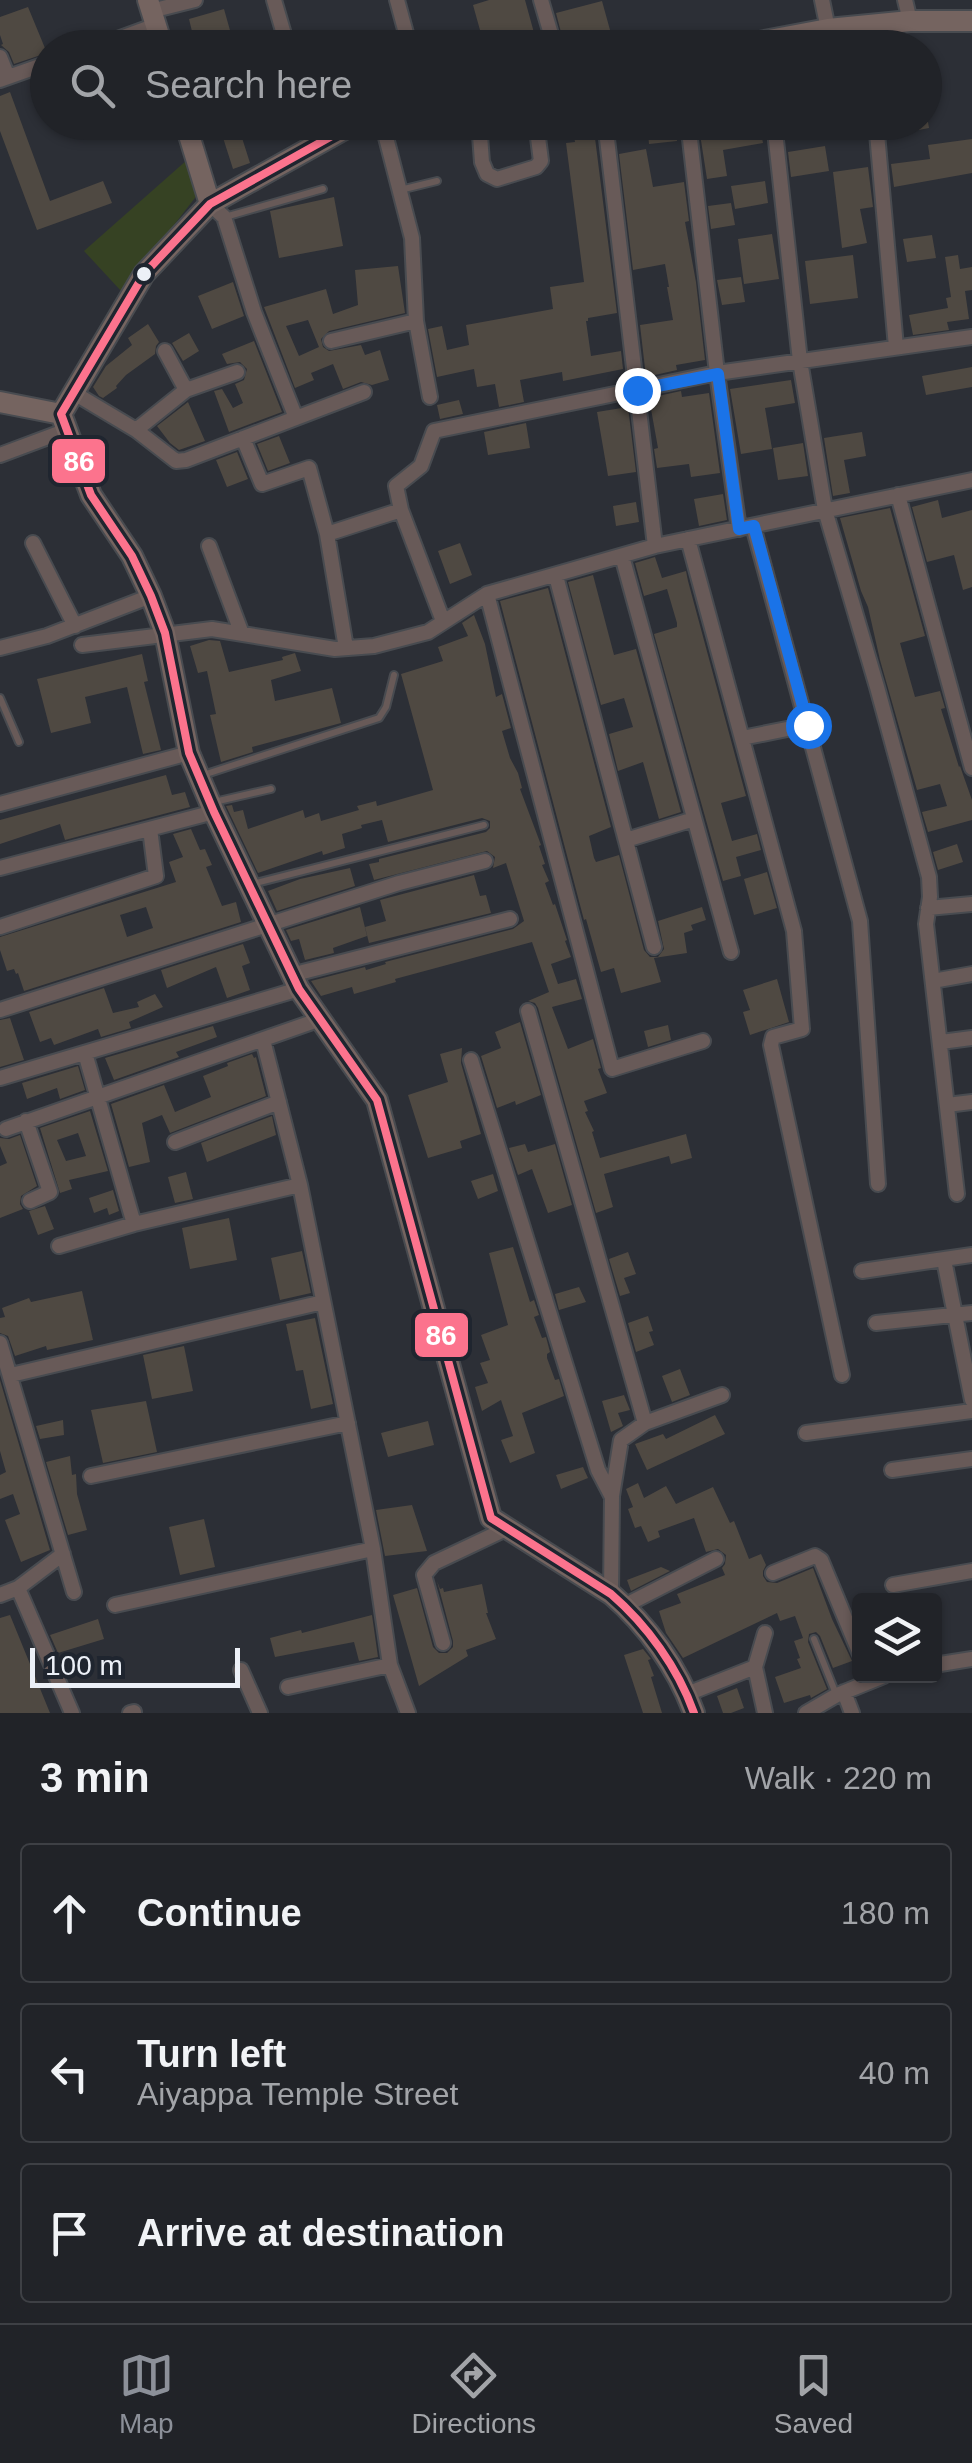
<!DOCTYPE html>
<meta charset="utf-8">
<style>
:root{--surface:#212328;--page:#2d2f34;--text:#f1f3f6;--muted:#a2a4a8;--line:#3e4045;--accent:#8c9099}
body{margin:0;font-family:Helvetica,sans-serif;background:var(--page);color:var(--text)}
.controls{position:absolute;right:30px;bottom:30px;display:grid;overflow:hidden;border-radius:10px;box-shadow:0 2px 8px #0004}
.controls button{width:90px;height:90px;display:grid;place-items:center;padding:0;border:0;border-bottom:2px solid var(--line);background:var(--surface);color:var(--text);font:50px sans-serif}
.scale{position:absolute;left:30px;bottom:25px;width:210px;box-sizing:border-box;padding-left:10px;border:5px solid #ecf0f7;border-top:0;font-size:28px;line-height:35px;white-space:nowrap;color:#ecf0f7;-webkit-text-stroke:8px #1f252f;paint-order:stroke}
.stop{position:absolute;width:30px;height:30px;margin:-22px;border:8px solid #1a73e8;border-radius:50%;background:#fff}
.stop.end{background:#1a73e8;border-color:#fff;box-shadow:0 2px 10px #0008}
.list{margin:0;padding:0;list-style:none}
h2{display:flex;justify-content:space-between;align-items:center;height:130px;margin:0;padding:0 40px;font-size:42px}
h2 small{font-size:32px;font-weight:400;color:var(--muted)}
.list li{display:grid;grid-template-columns:65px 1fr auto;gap:30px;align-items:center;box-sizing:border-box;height:140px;margin:0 20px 20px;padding:0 20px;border:2px solid var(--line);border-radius:10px}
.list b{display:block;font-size:38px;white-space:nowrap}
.list p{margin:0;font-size:32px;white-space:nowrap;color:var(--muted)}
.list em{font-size:32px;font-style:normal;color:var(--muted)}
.icon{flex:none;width:55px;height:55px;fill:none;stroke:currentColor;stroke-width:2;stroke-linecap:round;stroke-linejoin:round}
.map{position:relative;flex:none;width:972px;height:1713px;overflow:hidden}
.search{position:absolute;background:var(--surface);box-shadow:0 2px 8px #0004;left:30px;right:30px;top:30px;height:110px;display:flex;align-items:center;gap:25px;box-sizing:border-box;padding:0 35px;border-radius:55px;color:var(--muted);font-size:38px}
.sheet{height:610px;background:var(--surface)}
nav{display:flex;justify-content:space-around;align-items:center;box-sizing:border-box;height:140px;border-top:2px solid var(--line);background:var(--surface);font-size:28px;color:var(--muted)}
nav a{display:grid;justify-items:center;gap:5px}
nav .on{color:var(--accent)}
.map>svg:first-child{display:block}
.green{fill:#364223}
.building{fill:#4f4942;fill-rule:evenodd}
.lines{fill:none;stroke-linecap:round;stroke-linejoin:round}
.lane-casing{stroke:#484b50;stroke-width:10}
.street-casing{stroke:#484b50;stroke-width:18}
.secondary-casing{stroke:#484b50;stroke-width:24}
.lane{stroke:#685a58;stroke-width:6}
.street{stroke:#685a58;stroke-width:14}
.secondary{stroke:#756460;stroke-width:20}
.bus-1-casing{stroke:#1f252f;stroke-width:15}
.bus-1{stroke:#fc738d;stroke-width:8}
.route{stroke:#1a73e8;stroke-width:12}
.bus-dot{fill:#ecf0f7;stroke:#1f252f;stroke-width:4}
.line-badge{stroke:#1f252f;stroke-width:4}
.badge-label{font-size:28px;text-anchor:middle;font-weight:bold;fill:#fff}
</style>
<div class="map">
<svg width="972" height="1713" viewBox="0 0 972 1713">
<rect width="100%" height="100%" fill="#2c2f36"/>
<path class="green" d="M187 160 198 194 122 292 84 251Z"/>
<path class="building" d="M489 0H525L536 40 511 48H485L473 5Z
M602 1 615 48H565L556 13Z
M28 7 47 53 14 64 9 52 1 45 3 44 0 35V17Z
M224 9 233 41 222 44 223 48H196L189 19Z
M10 92 50 201 103 181 112 203 37 230 0 131V96Z
M218 122H237L250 163 233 169Z
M593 122 617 313 588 318V321H586L591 356 621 351 623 369 563 381 562 372 520 380 524 402 499 407 495 384 477 387 474 369 437 377 428 329 442 326 447 350 469 345 466 325 553 309 550 287 584 282 566 143 575 142 572 124Z
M647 122H675L677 141 649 144Z
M759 122 763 143 723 150 727 176 707 179 700 134Z
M887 122H928L929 128 888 136Z
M972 139V173L894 187 891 164 930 159 928 145Z
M825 146 829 171 791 177 788 152Z
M646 149 653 187 684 182 689 221 685 222 696 282 705 360 676 365 677 370 646 377 640 325 673 320 667 287H669L665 264 633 270 619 154Z
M868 167 873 207 860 209 867 243 842 248 833 172Z
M765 181 768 203 735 209 731 186Z
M334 197 343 246 279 258 270 211Z
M731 203 735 225 711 229 708 206Z
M772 234 779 279 744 284 738 239Z
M932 235 936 258 907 262 903 239Z
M853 255 858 298 810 304 805 261Z
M958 255 960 269 972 267V290L965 291 969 319 947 322 949 330 913 335 909 315 948 308 946 298 951 297 945 257Z
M398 266 405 313 329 331 321 339 323 347 329 351 361 345 365 355 380 350 389 380 372 385 361 382 343 389 333 364 311 373 314 380 295 388 264 307 326 289 333 314 358 305 355 270ZM308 320 319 347 299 356 286 326Z
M741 277 745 302 722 305 717 280Z
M233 282 244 316 212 329 198 296Z
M148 324 159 342 156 346 155 354 126 375 116 386 117 388 103 398 99 396 93 387 106 366 132 345 128 338Z
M189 333 199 351 183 361 172 343Z
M254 341 282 412 229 432 214 391 222 389 233 408 243 403 235 384 244 380 247 369 240 362 227 364 222 354Z
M972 367V387L926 395 922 376Z
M791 380 795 403 765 408 772 449 741 454 730 389Z
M681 391 682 397 709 393 720 473 691 477 689 464 657 468 654 449 658 448 649 398Z
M459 400 463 414 440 419 437 405Z
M188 402 205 441 179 450 170 443 157 426Z
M628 407 636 472 608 476 597 412Z
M526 423 530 448 488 455 484 432Z
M862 432 866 456 844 460 850 493 833 496 824 438Z
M279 436 290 463 268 471 257 444Z
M803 443 808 476 778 480 773 448Z
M237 452 248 479 227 487 216 460Z
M723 494 727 520 699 526 694 499Z
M938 500 942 518 972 510V587L963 590 954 555 927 562 912 507Z
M636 502 639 522 616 526 613 506Z
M890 508 925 636 900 643 909 676 915 697 940 691 945 708 941 709 959 767 960 766 972 800V820L928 832 922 812 947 806 940 784 917 790 880 660 868 607 861 591 840 518Z
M460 543 472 575 450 584 438 551Z
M655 557 662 578 686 571 688 581 746 796 721 803 732 841 757 834 761 850 736 857 741 876 723 881 654 634 677 627V623L667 589 644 596 635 563Z
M593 575 614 655 636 649 681 812 659 819 643 762 618 771 609 734 633 727 624 698 601 705 568 582Z
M548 588 611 827 589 836 594 858 596 862 619 855 644 950 650 957H658L664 949 658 921 702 907 706 920 691 925 693 930 684 933 687 953 654 958 661 982 621 993 614 968 601 972 586 919 584 920 500 601Z
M474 615 485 644 496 697 502 694 511 728 502 731 510 758 518 773 522 788 520 789 541 845 539 846 545 864 542 865 549 881 545 883 553 905 555 904 567 940 565 941 571 957 551 964 558 984 576 979 582 999 552 1007 568 1049 593 1039 601 1068 598 1069 607 1093 584 1101 588 1111 585 1112 594 1131 592 1132 600 1158 686 1134 692 1158 671 1164 669 1156 604 1174 613 1207 596 1213 538 1008 535 1003 528 1001 549 992 532 942 395 979 396 982 354 994 352 987 321 996 311 981 365 967 366 970 386 964 385 962 513 929 524 921 506 863 493 868 495 857 487 851 374 880 369 864 379 862V859L486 832 490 828V821L482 818 388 842 382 820 361 825 362 828 342 834 345 848 323 855 322 851 258 873 226 806 232 805 234 812 243 810 248 829 303 810 305 818 319 813 321 821 359 810 357 806 376 801 377 806 433 790 401 674 443 661 438 647 468 636 462 623Z
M209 640 220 641 229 672 283 660 282 657 295 653 301 671 271 680 275 701 332 688 341 723 252 747 253 752 221 762 210 715 216 714 207 671 198 673 190 646Z
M142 654 148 681 144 682 161 750 143 754 127 687 85 697 91 723 51 733 37 679Z
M166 775 172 795 185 792 190 807 65 840 60 824 0 844V820Z
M191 829 200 850 205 849 212 865 206 867 222 906 236 902 241 922 24 991 18 973 16 974 14 969 7 971 0 950V937L176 882 169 862 183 857 173 834ZM146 907 153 928 127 937 120 915Z
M957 844 963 862 938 870 933 852Z
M350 868 355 886 277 911 268 891 300 879Z
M767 872 777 908 754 915 744 879Z
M474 875 480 896 486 895 491 913 369 943 365 927 386 921 380 900Z
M360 907 367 936 333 948 334 953 305 960 299 939 291 941 286 930Z
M243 944 250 963 242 966 250 990 227 998 216 967 167 988 161 970Z
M777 979 789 1022 750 1035 743 1012 750 1010 743 990Z
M104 988 113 1013 139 1007 137 1002 155 994 163 1007 129 1022 131 1028 101 1037 98 1029 54 1045 51 1038 40 1042 29 1012Z
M10 1018 24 1060 0 1067V1020Z
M520 1022 541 1095 516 1105 515 1101 497 1108 481 1056 501 1048 495 1032Z
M668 1025 671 1040 648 1047 644 1031Z
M213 1026 217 1037 176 1052 179 1057 114 1080 105 1058Z
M462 1048 461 1063 481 1134 460 1141 462 1148 428 1158 408 1095 448 1082 440 1054Z
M252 1054 254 1058 256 1057 266 1096 170 1133 162 1115 142 1123 150 1162 129 1167 111 1104 164 1085 175 1112 211 1097 203 1076 228 1066 227 1063Z
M78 1066 85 1090 60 1099 57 1088 27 1099 22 1083Z
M90 1111 108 1171 69 1180 72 1189 60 1193 40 1128ZM78 1133 86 1156 66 1161 57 1140Z
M272 1116 276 1135 207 1162 201 1143Z
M20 1135 37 1186 21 1196 20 1204 23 1209 0 1218V1166L7 1163 0 1146V1138L9 1139Z
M525 1144 528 1152 555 1144 572 1205 548 1213 532 1169 518 1175 509 1148Z
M186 1172 193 1199 175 1203 168 1177Z
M493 1174 498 1191 478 1199 471 1181Z
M113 1190 119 1211 109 1215 107 1208 94 1213 89 1198Z
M45 1206 54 1229 38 1235 29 1211Z
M229 1218 237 1260 190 1269 182 1228Z
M513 1247 530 1302 534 1300 539 1315 534 1317 542 1338 546 1337 550 1352 547 1354V1358L555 1380 559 1379 564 1396 522 1413 535 1453 510 1463 501 1440 513 1436 501 1400 482 1411 475 1387 488 1383 480 1363 490 1360 481 1335 508 1325 489 1253Z
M302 1251 311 1293 280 1300 271 1258Z
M628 1252 636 1274 624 1278 630 1293 620 1296 609 1259Z
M579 1287 586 1302 559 1310 555 1294Z
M82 1291 93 1340 47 1350 46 1346 15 1356 8 1336 0 1333V1318L5 1317 2 1308 29 1298 31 1302Z
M648 1316 653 1331 649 1332 654 1345 636 1352 628 1323Z
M315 1318 333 1404 311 1409 303 1370 296 1371 286 1324Z
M184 1346 193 1391 152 1399 143 1355Z
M680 1369 690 1395 672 1402 662 1376Z
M0 1380 50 1550 21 1562 5 1520 20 1514 13 1494 0 1499V1475L6 1472 0 1451Z
M624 1395 630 1410 618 1413 623 1426 611 1432 602 1401Z
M146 1401 157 1452 103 1463 91 1410Z
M715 1415 725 1434 647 1470 635 1444 663 1434 666 1439Z
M63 1420 64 1435 40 1439 36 1426Z
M428 1421 434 1445 388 1457 381 1433Z
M70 1456 72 1475 76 1474 77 1494 87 1530 68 1535 46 1462Z
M583 1467 588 1478 561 1489 556 1475Z
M638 1483 644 1498 666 1486 676 1504 713 1487 730 1523 734 1521 749 1559 761 1554 766 1565 763 1571V1576L767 1582 777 1583 813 1568 832 1619 852 1661 833 1668 820 1636 816 1632 809 1634 808 1642 827 1689 811 1698 810 1695 784 1703 775 1677 801 1668 797 1659 800 1658 794 1641 803 1638 795 1616 780 1621 777 1613 683 1658 666 1633 659 1611 681 1603 677 1594 725 1575 722 1568 725 1564 726 1555 718 1549 706 1552 694 1518 658 1531 660 1537 648 1542 641 1526 635 1528 628 1509 633 1507 626 1489Z
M412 1505 427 1551 385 1556 376 1510Z
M204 1519 215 1567 180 1575 169 1527Z
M661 1567 670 1571 631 1591 627 1580Z
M437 1581 440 1589 443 1588 444 1592 482 1584 488 1613H486L496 1639 466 1650 468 1656 419 1686 393 1595 417 1588 433 1647 439 1653H447L453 1647V1641Z
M10 1615 50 1713H0V1618Z
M372 1615 378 1657 359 1661 354 1642 275 1657 270 1638 301 1630 302 1633Z
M98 1619 104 1639 58 1653 50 1635Z
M643 1649 651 1659 648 1660 654 1676 651 1677 662 1713H643L624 1655Z
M737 1688 744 1708 731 1713H723L717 1696Z"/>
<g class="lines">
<defs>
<path id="lane" d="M400 190 437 181
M225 217 323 189
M0 698 19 742
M200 776 379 718 386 707 394 675
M214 802 271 789
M252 884 484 825
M814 1639 836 1694"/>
<path id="street" d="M274 0 288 48
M397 0 410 48
M541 0 555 48
M822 0 828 29
M905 0 910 21
M151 11 195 0
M867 25 869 48
M93 48 156 25
M0 57 8 77
M0 80 48 63
M309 122 316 146
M382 122 412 238 416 321 430 397
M479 122 482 162 487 174 497 179 536 167 541 161 536 122
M605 122 655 546
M688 122 717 373 739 529
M774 122 800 361 825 510 877 687 929 877 930 897 926 924 957 1194
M876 122 896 347
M210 204 224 217 254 312 296 418
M331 341 416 321
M165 351 186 390
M74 393 136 430 176 461 186 460 364 392
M136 430 186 390 237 372
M243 438 262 484 309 468 327 534 346 648
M0 455 67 430
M898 495 972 768
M401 510 443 621
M753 526 860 921 878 1184
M327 534 401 510 396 486 421 466 434 431 717 373 972 337
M688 539 794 931 802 1029 773 1037 771 1045 842 1375
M33 543 75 626
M209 546 242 634
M622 556 731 952
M556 576 654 947
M487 594 612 1069 703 1041
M82 645 212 629 335 649 374 646 428 632 487 594 655 546 972 480
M0 648 47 636 151 596
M742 738 807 725
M0 804 189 753
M626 840 694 819
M0 868 214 812
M928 908 972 904
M0 927 156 876 150 829
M291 975 510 919
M933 981 972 974
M0 1010 399 883 485 861
M528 1011 645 1423 621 1440 612 1496
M263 1040 300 1185 373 1549 390 1665 408 1713
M941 1042 972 1038
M471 1060 598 1470 612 1497 611 1594
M0 1078 299 989
M947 1105 972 1102
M26 1121 50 1192 30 1201
M6 1129 321 1019
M175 1142 279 1102
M134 1224 300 1185
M59 1246 134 1224 85 1053
M944 1260 972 1400
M862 1271 972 1255
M876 1323 972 1313
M0 1343 74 1592
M11 1375 323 1302
M645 1423 722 1395
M806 1433 972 1411
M892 1470 972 1459
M91 1476 348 1423
M773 1573 815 1556 821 1560 860 1654
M893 1585 972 1571
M18 1588 72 1713
M0 1595 18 1588 63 1554
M115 1605 373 1549
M624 1606 716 1559
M765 1633 755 1667 765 1713
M443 1643 424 1575 434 1563 508 1528
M934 1665 972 1659
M241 1670 260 1713
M288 1687 390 1665
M844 1692 852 1713
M687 1694 755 1667
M130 1713 134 1712
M806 1713 837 1695 884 1676"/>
<path id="secondary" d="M148 0 163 48
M728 48 828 29 910 21H972
M185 122 210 204
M357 122 210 204 144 274 61 414 91 495 132 556 151 596 165 633 189 753 214 812 299 989 377 1100 491 1518 611 1594C647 1625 678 1668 694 1713
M0 402 61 414"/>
</defs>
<use href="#lane" class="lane-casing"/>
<use href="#street" class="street-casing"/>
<use href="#secondary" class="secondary-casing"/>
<use href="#lane" class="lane"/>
<use href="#street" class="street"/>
<use href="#secondary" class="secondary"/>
<defs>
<path id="bus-1" d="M357 122 210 204 144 274 61 414 91 495 132 556 151 596 165 633 189 753 214 812 299 989 377 1100 491 1518 611 1594C647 1625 678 1668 694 1713"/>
</defs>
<use href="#bus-1" class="bus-1-casing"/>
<use href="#bus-1" class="bus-1"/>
</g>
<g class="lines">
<path class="route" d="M637 390 718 374 739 529 754 526 808 725"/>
</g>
<circle class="bus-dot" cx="144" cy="274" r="9"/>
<g class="line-badge">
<rect x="50" y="437" width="57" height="48" rx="10" fill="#fc738d"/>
<rect x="413" y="1311" width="57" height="48" rx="10" fill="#fc738d"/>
</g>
<g class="badge-label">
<text x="79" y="471">86</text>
<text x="441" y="1345">86</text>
</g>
</svg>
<div class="controls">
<button><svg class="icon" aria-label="layers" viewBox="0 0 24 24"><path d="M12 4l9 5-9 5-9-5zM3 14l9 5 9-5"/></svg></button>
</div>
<div class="scale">100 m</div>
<div class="stop" style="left:808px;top:725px"></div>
<div class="stop end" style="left:637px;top:390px"></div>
<div class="search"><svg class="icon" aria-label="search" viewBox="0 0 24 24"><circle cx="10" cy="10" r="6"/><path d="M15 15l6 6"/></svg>Search here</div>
</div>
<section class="sheet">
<h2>3 min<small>Walk · 220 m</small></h2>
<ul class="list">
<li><svg class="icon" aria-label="ahead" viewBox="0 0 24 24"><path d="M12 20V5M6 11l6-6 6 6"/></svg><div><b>Continue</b></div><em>180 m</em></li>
<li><svg class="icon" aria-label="left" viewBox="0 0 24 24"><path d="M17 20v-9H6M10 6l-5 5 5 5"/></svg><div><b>Turn left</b><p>Aiyappa Temple Street</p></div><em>40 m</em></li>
<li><svg class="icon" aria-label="arrive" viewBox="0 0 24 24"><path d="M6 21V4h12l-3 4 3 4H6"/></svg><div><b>Arrive at destination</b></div></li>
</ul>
</section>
<nav>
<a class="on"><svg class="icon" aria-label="map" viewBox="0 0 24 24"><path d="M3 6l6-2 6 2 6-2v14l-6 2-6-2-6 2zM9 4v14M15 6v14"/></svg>Map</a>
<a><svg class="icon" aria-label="directions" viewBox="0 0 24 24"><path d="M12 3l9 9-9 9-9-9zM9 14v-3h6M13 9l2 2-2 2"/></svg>Directions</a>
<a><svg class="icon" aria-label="saved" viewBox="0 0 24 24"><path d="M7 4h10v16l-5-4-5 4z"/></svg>Saved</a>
</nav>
